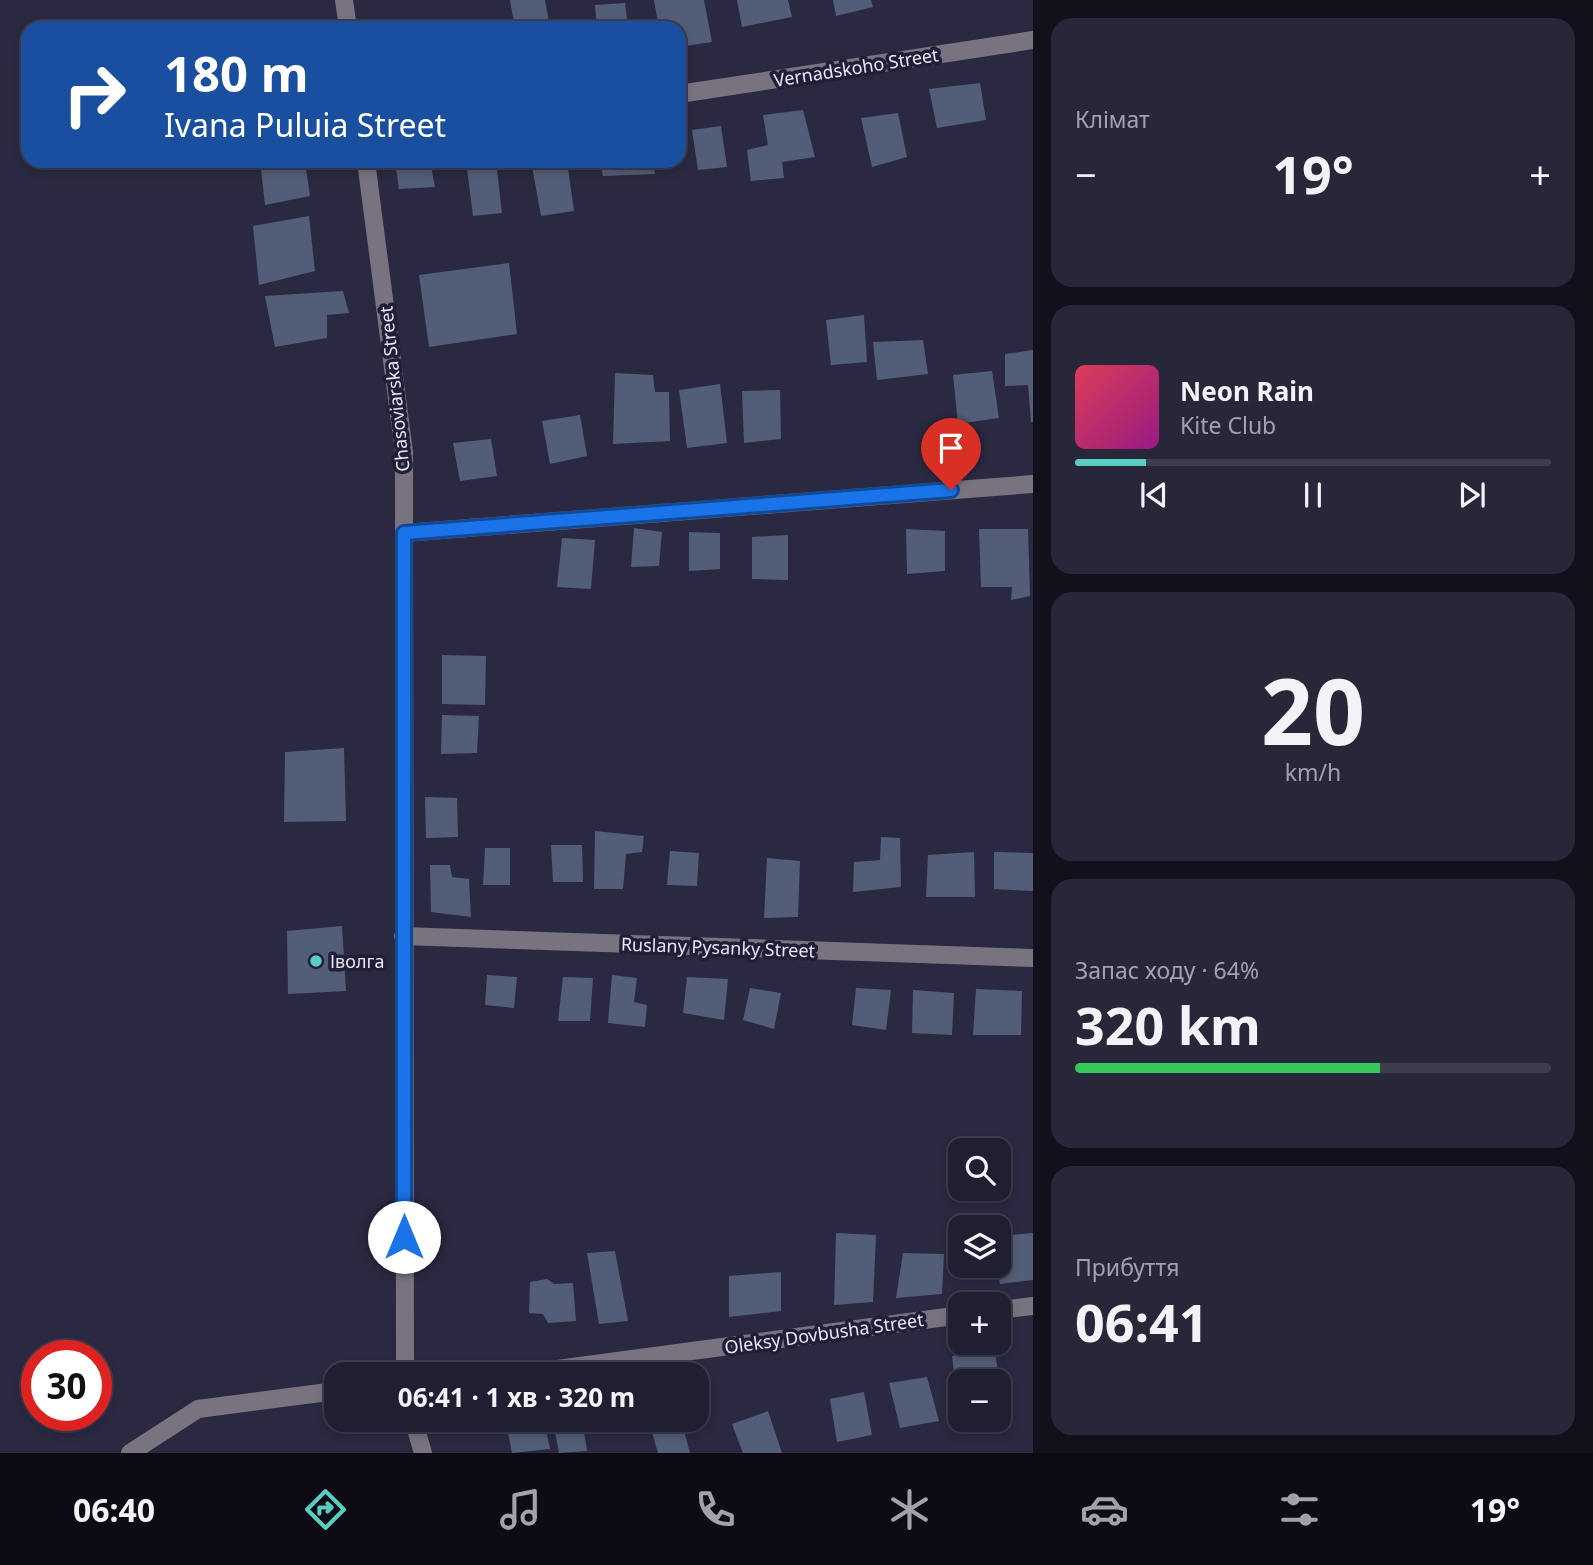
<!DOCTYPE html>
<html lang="uk">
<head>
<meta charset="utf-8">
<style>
	:root { --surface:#201f31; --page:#282739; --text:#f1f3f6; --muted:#a2a2ab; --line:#3d3d4d; --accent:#57cec1 }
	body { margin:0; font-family:"Noto Sans",sans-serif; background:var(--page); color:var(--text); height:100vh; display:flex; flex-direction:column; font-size:26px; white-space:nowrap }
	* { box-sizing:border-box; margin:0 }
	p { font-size:23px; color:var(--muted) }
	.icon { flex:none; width:38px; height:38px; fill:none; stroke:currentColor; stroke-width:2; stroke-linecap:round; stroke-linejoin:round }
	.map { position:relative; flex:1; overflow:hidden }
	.details { display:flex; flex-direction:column; gap:18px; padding:18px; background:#12111b; width:560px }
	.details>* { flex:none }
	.guide { position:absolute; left:21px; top:21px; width:665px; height:147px; border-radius:21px; box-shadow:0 4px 10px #0003,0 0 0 2px var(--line); background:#1a4fa0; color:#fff; overflow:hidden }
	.buttons { position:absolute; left:948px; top:1138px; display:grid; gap:14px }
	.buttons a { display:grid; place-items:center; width:63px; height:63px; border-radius:14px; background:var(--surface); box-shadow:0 4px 10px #0003,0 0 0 2px var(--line); font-size:35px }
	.speed { position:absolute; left:21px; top:1340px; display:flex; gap:14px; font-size:35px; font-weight:700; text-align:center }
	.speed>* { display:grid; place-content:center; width:91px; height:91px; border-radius:50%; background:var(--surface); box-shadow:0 4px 10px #0003,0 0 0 2px var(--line); line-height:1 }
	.speed .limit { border:10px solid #d22; background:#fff; color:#111 }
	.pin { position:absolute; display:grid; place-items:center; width:60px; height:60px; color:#fff; margin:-72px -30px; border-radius:50% 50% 50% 0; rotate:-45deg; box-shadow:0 0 7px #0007 }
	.pin .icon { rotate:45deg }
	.me { position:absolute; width:77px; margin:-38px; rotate:0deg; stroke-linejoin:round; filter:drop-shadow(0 0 5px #0008) }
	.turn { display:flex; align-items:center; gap:24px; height:147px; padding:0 28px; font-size:32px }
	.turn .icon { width:91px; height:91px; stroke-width:2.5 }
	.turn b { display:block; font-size:49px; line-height:60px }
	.big { font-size:52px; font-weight:700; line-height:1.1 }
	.details .tile { flex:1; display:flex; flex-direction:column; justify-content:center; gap:10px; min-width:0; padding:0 24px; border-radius:21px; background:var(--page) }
	.details .dial { align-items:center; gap:0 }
	.dial b { font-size:91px; line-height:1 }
	.song { display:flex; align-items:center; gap:21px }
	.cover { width:84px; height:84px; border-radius:10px; background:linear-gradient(135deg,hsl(350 70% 55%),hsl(310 70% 35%)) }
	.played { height:7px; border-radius:4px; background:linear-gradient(90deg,var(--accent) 15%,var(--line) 15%) }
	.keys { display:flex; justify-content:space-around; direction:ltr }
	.heat { display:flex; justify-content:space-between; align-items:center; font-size:38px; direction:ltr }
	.charge { height:10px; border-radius:5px; background:linear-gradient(90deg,#34c759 64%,var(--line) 0) }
	.trip { position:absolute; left:324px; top:1362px; width:385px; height:70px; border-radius:21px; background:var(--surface); box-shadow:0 4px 10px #0003,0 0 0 2px var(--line); font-weight:700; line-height:70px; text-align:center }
	.dock { display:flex; height:112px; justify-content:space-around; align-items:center; background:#0d0c14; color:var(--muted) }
	.dock .icon { width:49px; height:49px }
	.dock .active { color:var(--accent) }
	.dock b { font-size:32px; color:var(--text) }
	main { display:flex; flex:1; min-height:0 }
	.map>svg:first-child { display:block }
</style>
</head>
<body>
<main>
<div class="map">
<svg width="1033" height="1453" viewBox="0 0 1033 1453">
	<rect width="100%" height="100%" fill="#2a2941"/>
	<g fill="#525d77">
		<polygon points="510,0 545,0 550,28 515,28"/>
		<polygon points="654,0 704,0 712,42 679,47 679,28 659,28"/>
		<polygon points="737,0 788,0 792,17 742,27"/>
		<polygon points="833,0 871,0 873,7 836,16"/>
		<polygon points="625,3 628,28 597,28 595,5"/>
		<polygon points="257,19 257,28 205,28 205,23"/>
		<polygon points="980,83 986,120 937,128 929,89"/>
		<polygon points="803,110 815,157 782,162 784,178 751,181 747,150 768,145 763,115"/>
		<polygon points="898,113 907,157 872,167 861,118"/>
		<polygon points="721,126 727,167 698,170 692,130"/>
		<polygon points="260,161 305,161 310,196 265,205"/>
		<polygon points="395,161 430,161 435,187 399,189"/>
		<polygon points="466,161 496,161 502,213 473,216"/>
		<polygon points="531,161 567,161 574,211 541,216"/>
		<polygon points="599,161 653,161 655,174 603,176"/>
		<polygon points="309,216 315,271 259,285 253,226"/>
		<polygon points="509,263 517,334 429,347 419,275"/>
		<polygon points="343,291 349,313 327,315 327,338 275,347 265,296"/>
		<polygon points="864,315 867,362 831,365 826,320"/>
		<polygon points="923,340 928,374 877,380 873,342"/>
		<polygon points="1033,350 1033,422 1031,422 1028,385 1005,386 1005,354"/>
		<polygon points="992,371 999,418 958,424 953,375"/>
		<polygon points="615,373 653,375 655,392 669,392 670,441 613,444"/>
		<polygon points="720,384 727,443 687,448 679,390"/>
		<polygon points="780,390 781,439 744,443 742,391"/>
		<polygon points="580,415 587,456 550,464 542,421"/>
		<polygon points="491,439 497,476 460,481 453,443"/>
		<polygon points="634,528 662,532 659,566 631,567"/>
		<polygon points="906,529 945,531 945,571 907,574"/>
		<polygon points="979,529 1028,529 1030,596 1011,600 1012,587 981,587"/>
		<polygon points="689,532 720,533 720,569 689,571"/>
		<polygon points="788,535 788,580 752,579 752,537"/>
		<polygon points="562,538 595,540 591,589 557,587"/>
		<polygon points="442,655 486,656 485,705 442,704"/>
		<polygon points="442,715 479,716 477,753 441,754"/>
		<polygon points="344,748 346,821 284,822 285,752"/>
		<polygon points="425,797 457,798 458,837 426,838"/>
		<polygon points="595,831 644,836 642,852 626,854 623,889 594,889"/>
		<polygon points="881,837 900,838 901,887 853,892 854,862 880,860"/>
		<polygon points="551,845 582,845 583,882 553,882"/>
		<polygon points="485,848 510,848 510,885 483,885"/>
		<polygon points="670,851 699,853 697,886 667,885"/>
		<polygon points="974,852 975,897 926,897 928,855"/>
		<polygon points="994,852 1033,853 1033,891 994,889"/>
		<polygon points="767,858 800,861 798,917 764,918"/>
		<polygon points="430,865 450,865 452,877 469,879 471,917 431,912"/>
		<polygon points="342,926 346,991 288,994 287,931"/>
		<polygon points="487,975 517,977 514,1008 485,1005"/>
		<polygon points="612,975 637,978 634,1002 647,1005 645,1027 608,1023"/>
		<polygon points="563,977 593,978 590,1021 558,1021"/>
		<polygon points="687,977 728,979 724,1020 683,1013"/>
		<polygon points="750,988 781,993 774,1029 743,1020"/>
		<polygon points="856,988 891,990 886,1030 852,1025"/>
		<polygon points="976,989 1022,991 1021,1035 973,1035"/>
		<polygon points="913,990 954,993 952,1035 912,1033"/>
		<polygon points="836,1233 876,1235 873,1302 834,1305"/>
		<polygon points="1033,1233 1033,1280 1000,1284 997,1265 999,1236"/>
		<polygon points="615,1251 628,1321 599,1324 587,1253"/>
		<polygon points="903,1253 944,1254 942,1294 896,1298"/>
		<polygon points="781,1272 781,1311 729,1317 729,1276"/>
		<polygon points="547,1279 554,1284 573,1283 576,1321 548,1323 543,1314 529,1313 530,1282"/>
		<polygon points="995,1350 999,1381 961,1381 961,1404 958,1404 952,1356"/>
		<polygon points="927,1377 939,1421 900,1428 889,1383"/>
		<polygon points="864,1392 872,1435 837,1442 830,1399"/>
		<polygon points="768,1411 782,1453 743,1453 732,1424"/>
		<polygon points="525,1419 544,1419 550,1449 512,1453 506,1423"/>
		<polygon points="564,1419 582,1419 587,1451 559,1453 553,1422"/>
		<polygon points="648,1419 681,1419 690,1453 658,1453"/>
	</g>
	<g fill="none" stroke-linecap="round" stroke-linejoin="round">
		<g stroke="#79737f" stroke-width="18">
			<polyline points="344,0 348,28"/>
			<polyline points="679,94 1033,40"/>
			<polyline points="366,161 404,452 405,1374"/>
			<polyline points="404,533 1033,484"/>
			<polyline points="403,936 1033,958"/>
			<polyline points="999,1310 1033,1306"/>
			<polyline points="520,1374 961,1315"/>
			<polyline points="413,1419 423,1453"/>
			<polyline points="130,1453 198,1409 336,1391"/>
		</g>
	</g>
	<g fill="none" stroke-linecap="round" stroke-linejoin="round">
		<defs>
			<polyline id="route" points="404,1237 404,533 951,490"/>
		</defs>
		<use href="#route" stroke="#114b97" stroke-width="18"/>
		<use href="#route" stroke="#1a73e8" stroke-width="12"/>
	</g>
	<circle fill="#57cec1" stroke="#211f37" stroke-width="2.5" cx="316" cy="961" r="7"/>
	<g text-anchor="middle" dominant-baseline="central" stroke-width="7" stroke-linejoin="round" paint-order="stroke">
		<g font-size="18" fill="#e6e6f6" stroke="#211f37">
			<text transform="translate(856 67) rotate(-9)">Vernadskoho Street</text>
			<text transform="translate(394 389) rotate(-96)">Chasoviarska Street</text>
			<text transform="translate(718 947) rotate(2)">Ruslany Pysanky Street</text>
			<text transform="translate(824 1333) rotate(-8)">Oleksy Dovbusha Street</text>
		</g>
		<g font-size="18" fill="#e6e6f6" stroke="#211f37" text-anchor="start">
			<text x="330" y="961">Іволга</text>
		</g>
	</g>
</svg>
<div class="buttons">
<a><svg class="icon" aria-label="search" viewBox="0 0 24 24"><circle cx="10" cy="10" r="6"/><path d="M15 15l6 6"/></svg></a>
<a><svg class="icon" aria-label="layers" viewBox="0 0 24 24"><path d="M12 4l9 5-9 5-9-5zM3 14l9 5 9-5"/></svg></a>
<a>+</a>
<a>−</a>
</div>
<div class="speed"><div class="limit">30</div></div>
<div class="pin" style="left:951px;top:490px;background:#d93025"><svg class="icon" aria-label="arrive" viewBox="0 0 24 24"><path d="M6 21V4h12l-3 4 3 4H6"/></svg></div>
<svg class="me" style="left:404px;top:1237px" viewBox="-20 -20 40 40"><circle r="19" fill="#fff"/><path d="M0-13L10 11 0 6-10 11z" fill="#1a73e8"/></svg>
<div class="trip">06:41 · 1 хв · 320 m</div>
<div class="guide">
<div class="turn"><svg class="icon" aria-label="right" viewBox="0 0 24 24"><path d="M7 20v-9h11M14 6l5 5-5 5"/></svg><div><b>180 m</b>Ivana Puluia Street</div></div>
</div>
</div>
<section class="details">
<div class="tile"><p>Клімат</p>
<div class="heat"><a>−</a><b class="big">19°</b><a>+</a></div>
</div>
<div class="tile">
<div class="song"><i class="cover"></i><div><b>Neon Rain</b><p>Kite Club</p></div></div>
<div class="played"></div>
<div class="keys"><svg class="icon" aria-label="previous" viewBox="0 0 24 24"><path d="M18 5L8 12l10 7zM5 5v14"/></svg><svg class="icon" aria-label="pause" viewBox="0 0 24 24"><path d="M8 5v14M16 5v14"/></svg><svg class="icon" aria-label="next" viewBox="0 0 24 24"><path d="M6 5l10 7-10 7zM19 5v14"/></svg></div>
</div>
<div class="tile dial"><b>20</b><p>km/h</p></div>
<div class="tile"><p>Запас ходу · 64%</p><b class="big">320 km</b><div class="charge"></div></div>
<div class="tile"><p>Прибуття</p><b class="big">06:41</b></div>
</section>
</main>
<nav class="dock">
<b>06:40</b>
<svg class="icon active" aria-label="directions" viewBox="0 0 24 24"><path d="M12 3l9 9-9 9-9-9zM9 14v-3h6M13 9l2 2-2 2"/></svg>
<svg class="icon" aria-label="music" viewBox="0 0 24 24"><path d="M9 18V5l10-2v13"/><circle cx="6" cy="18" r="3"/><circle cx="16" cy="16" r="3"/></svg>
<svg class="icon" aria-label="phone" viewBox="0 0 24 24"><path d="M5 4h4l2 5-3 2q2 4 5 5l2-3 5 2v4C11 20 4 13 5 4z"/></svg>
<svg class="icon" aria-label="climate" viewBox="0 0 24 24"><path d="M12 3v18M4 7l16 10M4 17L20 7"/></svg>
<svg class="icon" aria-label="car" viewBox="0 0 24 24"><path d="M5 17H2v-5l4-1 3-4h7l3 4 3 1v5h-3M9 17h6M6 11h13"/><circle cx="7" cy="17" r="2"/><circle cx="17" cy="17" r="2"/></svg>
<svg class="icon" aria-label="filters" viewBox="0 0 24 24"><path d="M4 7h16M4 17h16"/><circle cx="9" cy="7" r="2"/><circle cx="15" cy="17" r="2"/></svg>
<b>19°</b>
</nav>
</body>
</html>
